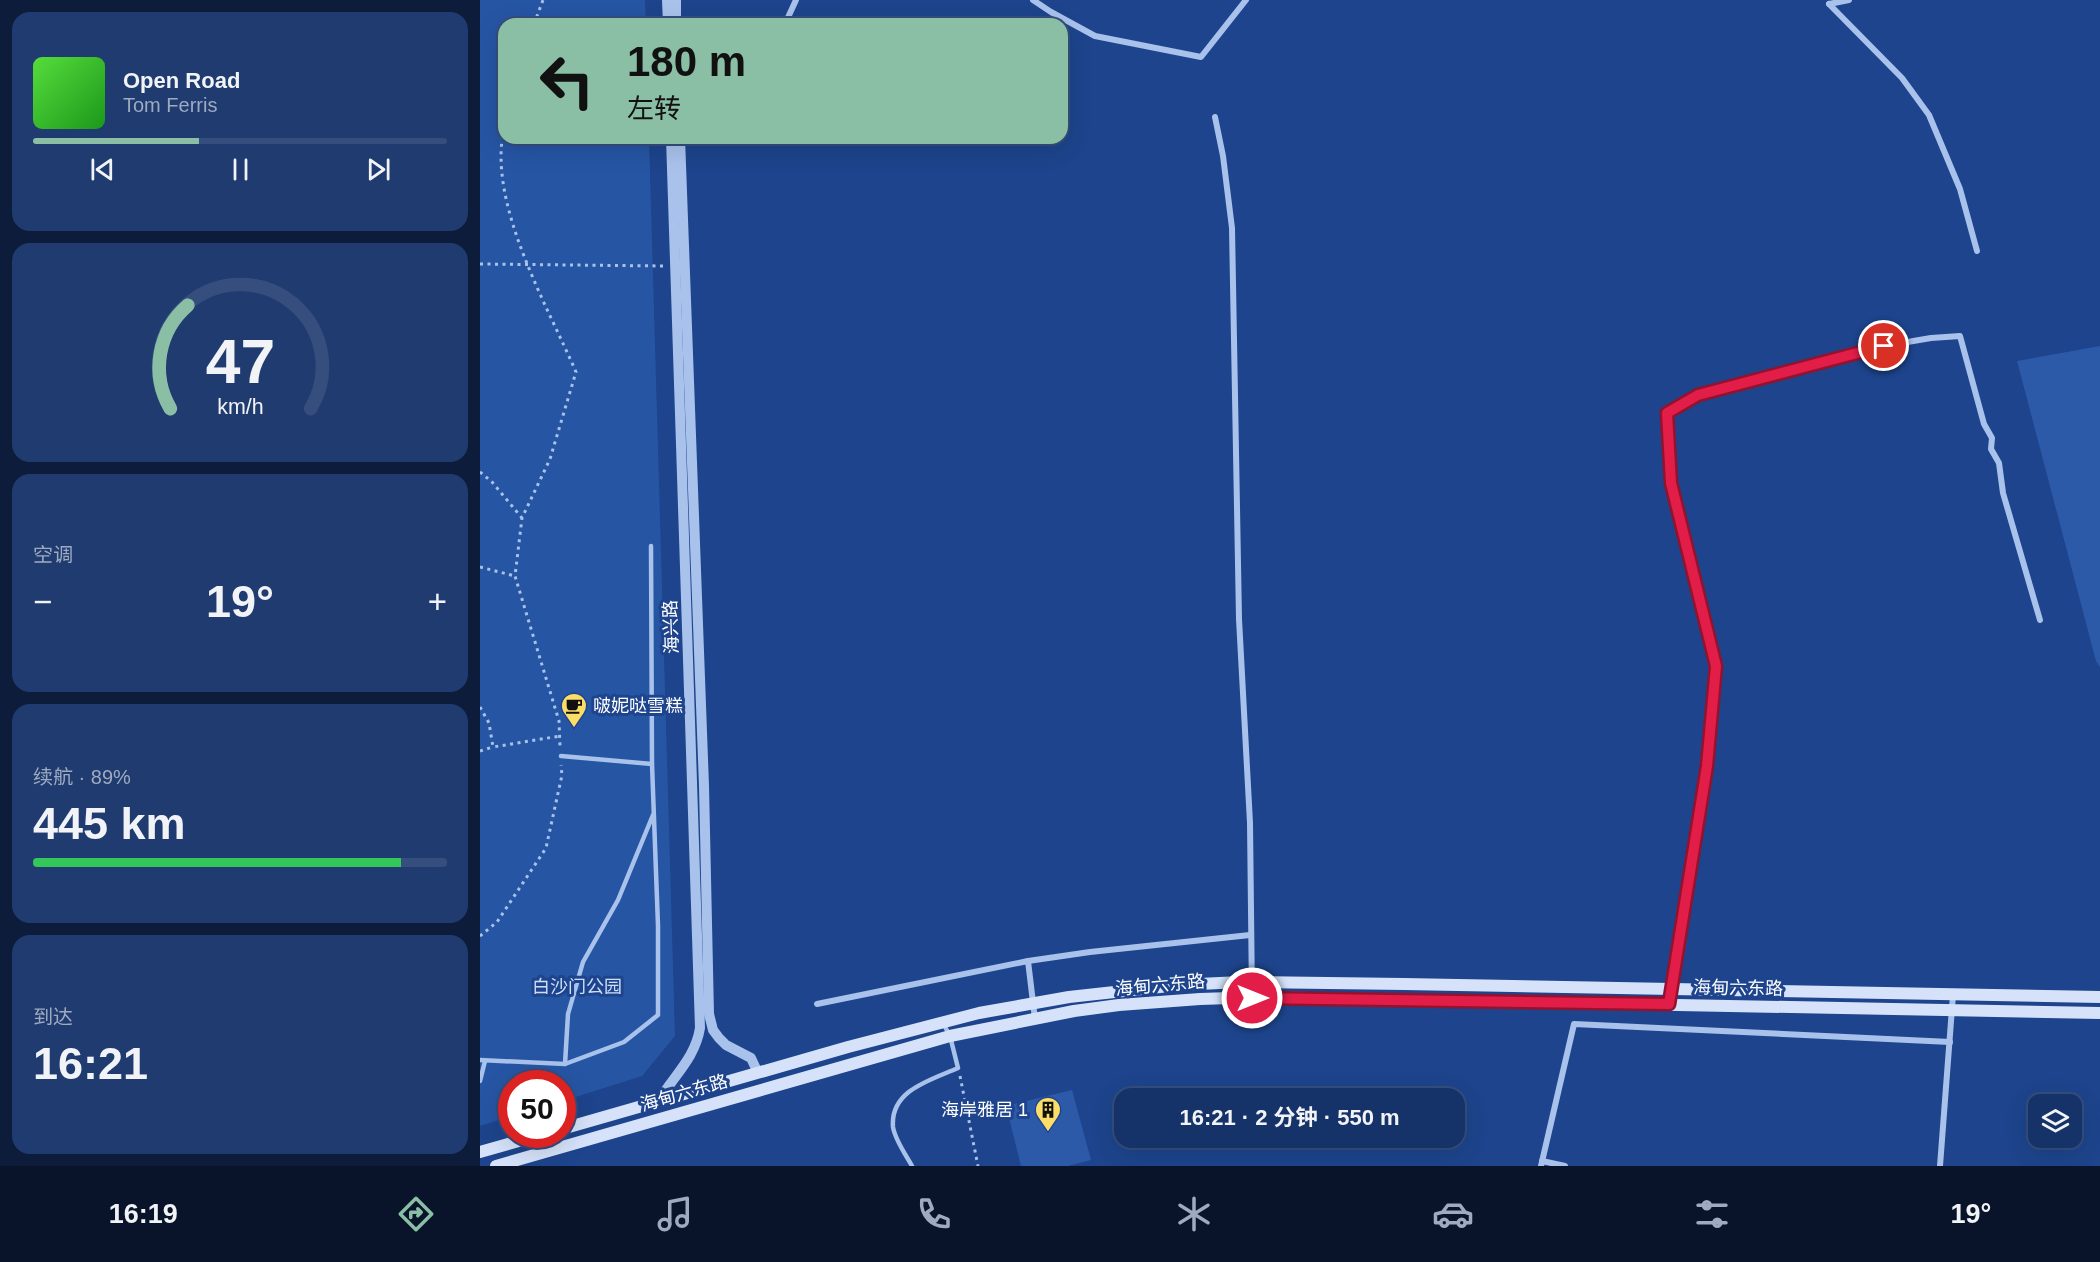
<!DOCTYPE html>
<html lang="zh">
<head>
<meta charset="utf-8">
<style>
	:root { --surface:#163369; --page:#1f3b6f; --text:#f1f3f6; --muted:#9eaac0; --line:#354e7d; --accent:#8abfa5 }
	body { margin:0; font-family:Arial,"Noto Sans SC",sans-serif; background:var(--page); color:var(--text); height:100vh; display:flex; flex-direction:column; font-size:22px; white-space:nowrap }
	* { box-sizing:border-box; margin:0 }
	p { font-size:20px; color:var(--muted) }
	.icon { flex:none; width:33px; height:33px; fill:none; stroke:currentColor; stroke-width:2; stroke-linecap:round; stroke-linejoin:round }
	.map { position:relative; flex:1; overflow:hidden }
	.panel { display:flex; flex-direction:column; gap:12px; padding:12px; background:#0c1c3a; width:480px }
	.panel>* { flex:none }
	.guide { position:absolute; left:18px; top:18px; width:570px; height:126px; border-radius:18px; box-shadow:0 6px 24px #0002,0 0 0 2px var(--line); background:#8abfa5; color:#111; overflow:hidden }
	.fabs { position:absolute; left:1548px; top:1094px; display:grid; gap:12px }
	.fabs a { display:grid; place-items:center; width:54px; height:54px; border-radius:12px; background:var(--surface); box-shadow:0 6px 24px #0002,0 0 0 2px var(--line); font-size:30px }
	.speed { position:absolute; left:18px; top:1070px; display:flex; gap:12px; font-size:30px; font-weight:700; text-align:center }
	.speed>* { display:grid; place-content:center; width:78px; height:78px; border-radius:50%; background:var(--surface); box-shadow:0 6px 24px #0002,0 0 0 2px var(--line); line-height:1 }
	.speed .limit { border:9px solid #d22; background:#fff; color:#111 }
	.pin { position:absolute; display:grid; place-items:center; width:51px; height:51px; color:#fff; margin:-26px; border:3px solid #fff; border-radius:50%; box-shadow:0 2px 6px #0007 }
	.me { position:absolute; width:66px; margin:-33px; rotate:90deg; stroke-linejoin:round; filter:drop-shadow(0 0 4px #0008) }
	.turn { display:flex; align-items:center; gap:21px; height:126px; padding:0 30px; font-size:27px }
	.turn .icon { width:78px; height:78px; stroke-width:2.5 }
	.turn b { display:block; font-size:42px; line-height:51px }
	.big { font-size:45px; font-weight:700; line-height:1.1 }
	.panel .tile { flex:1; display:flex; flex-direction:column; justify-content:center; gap:9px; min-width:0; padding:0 21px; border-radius:18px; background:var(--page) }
	.panel .dial { align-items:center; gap:0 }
	.dial svg { height:156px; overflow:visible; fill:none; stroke:var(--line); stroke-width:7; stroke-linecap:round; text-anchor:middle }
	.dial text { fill:var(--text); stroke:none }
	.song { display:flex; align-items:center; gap:18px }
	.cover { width:72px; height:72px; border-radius:9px; background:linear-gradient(135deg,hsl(110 70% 55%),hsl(120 70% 35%)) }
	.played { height:6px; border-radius:3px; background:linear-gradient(90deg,var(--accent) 40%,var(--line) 40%) }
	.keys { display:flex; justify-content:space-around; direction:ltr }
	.heat { display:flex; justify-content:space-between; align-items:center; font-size:33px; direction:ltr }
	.charge { height:9px; border-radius:4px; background:linear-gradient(90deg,#34c759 89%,var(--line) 0) }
	.trip { position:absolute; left:634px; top:1088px; width:351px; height:60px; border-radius:18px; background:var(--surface); box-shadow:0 6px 24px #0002,0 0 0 2px var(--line); font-weight:700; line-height:60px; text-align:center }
	.dock { display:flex; height:96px; justify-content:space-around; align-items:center; background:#09142a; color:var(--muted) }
	.dock .icon { width:42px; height:42px }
	.dock .on { color:var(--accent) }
	.dock b { font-size:27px; color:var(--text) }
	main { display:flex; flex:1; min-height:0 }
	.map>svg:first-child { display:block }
</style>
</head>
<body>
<main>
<section class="panel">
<div class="tile">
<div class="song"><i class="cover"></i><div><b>Open Road</b><p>Tom Ferris</p></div></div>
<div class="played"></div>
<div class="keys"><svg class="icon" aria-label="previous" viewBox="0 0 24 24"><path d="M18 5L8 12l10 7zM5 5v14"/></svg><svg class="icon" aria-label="pause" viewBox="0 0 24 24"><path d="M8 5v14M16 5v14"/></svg><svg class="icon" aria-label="next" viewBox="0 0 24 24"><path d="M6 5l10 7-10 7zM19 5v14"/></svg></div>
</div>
<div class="tile dial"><svg viewBox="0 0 100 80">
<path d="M14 69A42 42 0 1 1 86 69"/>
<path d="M14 69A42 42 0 0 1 23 16" stroke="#8abfa5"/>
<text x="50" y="56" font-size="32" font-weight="700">47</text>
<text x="50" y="72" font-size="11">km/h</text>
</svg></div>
<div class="tile"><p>空调</p>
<div class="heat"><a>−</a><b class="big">19°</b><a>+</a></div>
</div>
<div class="tile"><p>续航 · 89%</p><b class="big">445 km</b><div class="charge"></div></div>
<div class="tile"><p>到达</p><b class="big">16:21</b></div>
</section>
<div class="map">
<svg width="1620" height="1166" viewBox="0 0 1620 1166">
	<rect width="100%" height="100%" fill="#1d448c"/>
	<polygon fill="#2655a4" points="0,0 165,0 166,24 24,24 24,138 169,138 195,1036 162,1076 83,1101 82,1083 32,1083 31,1116 0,1126"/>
	<g fill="#2c5aa9">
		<polygon points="1620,346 1620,667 1616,661 1537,361"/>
		<polygon points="592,1090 611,1160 588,1166 541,1166 526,1106"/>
	</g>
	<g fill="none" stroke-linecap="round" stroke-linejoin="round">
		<g stroke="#a9c2ec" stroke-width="3" stroke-dasharray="3 4.5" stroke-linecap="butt">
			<polyline points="54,24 63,0"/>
			<path d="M24,129C7,202 67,305 96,372L70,459L42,518L35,576L79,721L80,746"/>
			<polyline points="0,264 184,266"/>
			<polyline points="0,472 12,482 42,518"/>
			<polyline points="0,567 35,576"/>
			<polyline points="0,707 9,723 13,747 80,736"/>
			<polyline points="0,751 13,747"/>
			<polyline points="0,936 17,922 66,848 82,775 81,765"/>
			<polyline points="480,1076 498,1166"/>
		</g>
		<g stroke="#a9c2ec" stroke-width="4.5">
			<polyline points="81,756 172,764"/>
			<polyline points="0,1060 85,1064 144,1042 178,1015 178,926 172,764 171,546"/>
			<polyline points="85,1064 88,1014 103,962 138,900 173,815"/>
			<polyline points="0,1081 5,1061"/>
			<path d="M432,1166C426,1155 415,1140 413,1127C410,1090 451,1080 478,1068L470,1036L464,1025"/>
		</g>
		<g stroke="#a9c2ec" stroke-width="6">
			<polyline points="553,0 571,12 615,36 721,57 766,0"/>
			<polyline points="1349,4 1422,78 1449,115 1480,189 1497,251"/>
			<polyline points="1349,4 1369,0"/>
			<polyline points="305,24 316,0"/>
			<polyline points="735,117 743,156 752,228 759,619 770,823 772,997"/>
			<polyline points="548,961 555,1019"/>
			<polyline points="337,1004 548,961 610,952 770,935"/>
			<polyline points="1189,1004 1227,766 1236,666 1191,483 1187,413 1218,395 1404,346 1451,338 1480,336 1504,424 1512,438 1511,449 1519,463 1523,493 1560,620"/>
			<polyline points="1062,1161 1085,1166"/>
			<polyline points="1061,1166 1094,1024 1470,1042"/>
			<polyline points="1460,1166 1473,995"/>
		</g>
		<g stroke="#a9c2ec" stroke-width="10">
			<polyline points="187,0 188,24"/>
			<polyline points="196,0 196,24"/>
			<polyline points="200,138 224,786 229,1014 233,1030 239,1038 246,1045 271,1058 278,1073"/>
			<path d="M178,1102C193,1076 215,1059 220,1028L191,138"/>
		</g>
		<g stroke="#d5e2f9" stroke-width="12">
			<polyline points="82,1129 368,1047 499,1013 589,997 698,985 761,982 924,984 1620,997"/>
			<polyline points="0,1152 63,1134"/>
			<polyline points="16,1166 470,1036 594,1011 639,1005 720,999 781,997 1620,1013"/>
		</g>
	</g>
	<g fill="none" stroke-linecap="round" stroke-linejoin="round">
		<defs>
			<polyline id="route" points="772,998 1189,1004 1227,766 1236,666 1191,483 1187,413 1218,395 1404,346"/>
		</defs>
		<use href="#route" stroke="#92132f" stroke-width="15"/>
		<use href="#route" stroke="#e11d48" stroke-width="10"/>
	</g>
	<defs>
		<symbol id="cafe-pin" viewBox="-11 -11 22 30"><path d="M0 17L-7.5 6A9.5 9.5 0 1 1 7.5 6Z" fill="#fcdd67" stroke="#1d448c"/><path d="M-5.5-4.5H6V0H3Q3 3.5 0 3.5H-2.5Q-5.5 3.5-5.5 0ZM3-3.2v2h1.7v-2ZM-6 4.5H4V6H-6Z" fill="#111"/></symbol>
		<symbol id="building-pin" viewBox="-11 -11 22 30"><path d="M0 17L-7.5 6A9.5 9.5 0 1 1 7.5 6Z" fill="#fcdd67" stroke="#1d448c"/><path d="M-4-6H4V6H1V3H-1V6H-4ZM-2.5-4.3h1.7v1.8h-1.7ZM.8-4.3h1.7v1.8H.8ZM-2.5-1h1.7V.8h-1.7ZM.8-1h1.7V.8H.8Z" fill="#111"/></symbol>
	</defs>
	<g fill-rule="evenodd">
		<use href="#cafe-pin" x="79" y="691" width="30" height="40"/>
		<use href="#building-pin" x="553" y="1095" width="30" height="40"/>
	</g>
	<g text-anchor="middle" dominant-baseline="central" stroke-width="6" stroke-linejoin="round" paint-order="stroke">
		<g font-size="18" fill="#fff" stroke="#1d448c">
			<text transform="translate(191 627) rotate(-92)">海兴路</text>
			<text transform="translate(680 985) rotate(-5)">海甸六东路</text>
			<text transform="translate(1258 988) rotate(1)">海甸六东路</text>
			<text transform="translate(204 1093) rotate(-16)">海甸六东路</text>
		</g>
		<g font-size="18" fill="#fff" stroke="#1d448c" text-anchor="start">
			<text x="113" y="706">啵妮哒雪糕</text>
			<text x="548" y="1110" text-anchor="end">海岸雅居 1</text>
		</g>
		<g font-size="18" fill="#cedef9" stroke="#1d448c">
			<text x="97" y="987">白沙门公园</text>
		</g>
	</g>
</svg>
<div class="fabs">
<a><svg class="icon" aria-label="layers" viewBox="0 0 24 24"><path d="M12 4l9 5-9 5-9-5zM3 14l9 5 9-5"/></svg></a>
</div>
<div class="speed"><div class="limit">50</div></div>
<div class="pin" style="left:1404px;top:346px;background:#d93025"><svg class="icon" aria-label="arrive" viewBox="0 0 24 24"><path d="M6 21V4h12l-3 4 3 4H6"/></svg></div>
<svg class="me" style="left:772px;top:998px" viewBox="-20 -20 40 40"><circle r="17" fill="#e11d48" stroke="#fff" stroke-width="3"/><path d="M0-11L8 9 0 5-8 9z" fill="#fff"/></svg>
<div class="trip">16:21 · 2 分钟 · 550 m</div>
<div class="guide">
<div class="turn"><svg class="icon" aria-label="left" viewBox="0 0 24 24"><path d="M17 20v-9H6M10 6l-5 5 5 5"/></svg><div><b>180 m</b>左转</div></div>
</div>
</div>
</main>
<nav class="dock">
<b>16:19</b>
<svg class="icon on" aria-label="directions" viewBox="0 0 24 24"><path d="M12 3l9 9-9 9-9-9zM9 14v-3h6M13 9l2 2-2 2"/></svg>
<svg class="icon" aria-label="music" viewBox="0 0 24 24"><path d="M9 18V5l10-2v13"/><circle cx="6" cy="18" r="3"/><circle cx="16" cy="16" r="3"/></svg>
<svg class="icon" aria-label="phone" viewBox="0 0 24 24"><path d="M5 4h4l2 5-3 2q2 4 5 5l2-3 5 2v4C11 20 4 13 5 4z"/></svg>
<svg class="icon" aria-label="climate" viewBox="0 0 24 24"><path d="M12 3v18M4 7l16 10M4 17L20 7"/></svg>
<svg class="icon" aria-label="car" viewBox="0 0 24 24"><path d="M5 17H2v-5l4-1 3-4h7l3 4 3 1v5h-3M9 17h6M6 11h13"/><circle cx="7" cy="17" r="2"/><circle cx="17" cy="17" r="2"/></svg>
<svg class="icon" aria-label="filters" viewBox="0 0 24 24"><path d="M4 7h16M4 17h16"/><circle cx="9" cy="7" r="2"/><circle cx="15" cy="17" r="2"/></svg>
<b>19°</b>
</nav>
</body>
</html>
